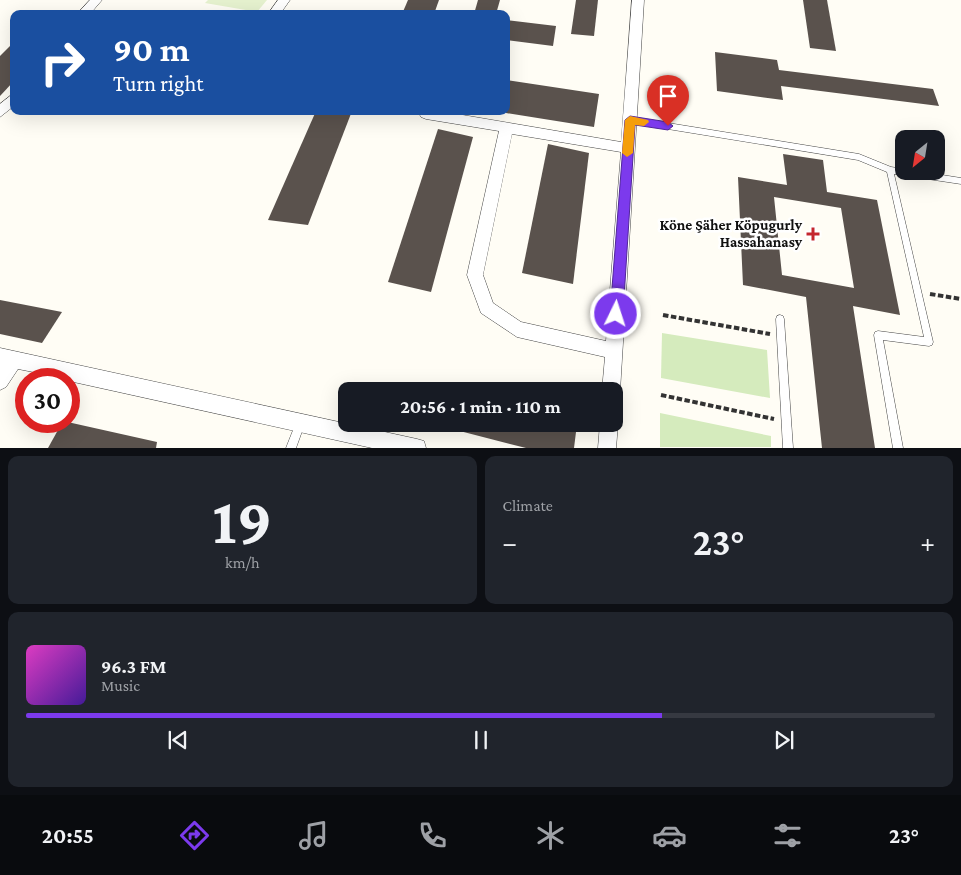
<!DOCTYPE html>
<html lang="en">
<head>
<meta charset="utf-8">
<style>
	:root { --surface:#171b24; --page:#20242c; --text:#f1f3f6; --muted:#9ea1a6; --line:#363941; --accent:#7c3aed }
	body { margin:0; font-family:"Crimson Pro",serif; background:var(--page); color:var(--text); height:100vh; display:flex; flex-direction:column; font-size:19px; white-space:nowrap }
	* { box-sizing:border-box; margin:0 }
	p { font-size:16px; color:var(--muted) }
	.icon { flex:none; width:28px; height:28px; fill:none; stroke:currentColor; stroke-width:2; stroke-linecap:round; stroke-linejoin:round }
	.map { position:relative; height:448px; overflow:hidden }
	.side { display:flex; flex-direction:column; gap:8px; padding:8px; background:#0d0f14; flex:1 }
	.side>* { flex:none }
	.banner { position:absolute; left:10px; top:10px; width:500px; height:105px; border-radius:10px; box-shadow:0 5px 20px #0002; background:#1a4fa0; color:#fff; overflow:hidden }
	.needle { width:32px; rotate:210deg }
	.fabs { position:absolute; left:895px; top:130px; display:grid; gap:10px }
	.fabs a { display:grid; place-items:center; width:50px; height:50px; border-radius:10px; background:var(--surface); box-shadow:0 5px 20px #0002; font-size:25px }
	.speed { position:absolute; left:15px; top:368px; display:flex; gap:10px; font-size:25px; font-weight:700; text-align:center }
	.speed>* { display:grid; place-content:center; width:65px; height:65px; border-radius:50%; background:var(--surface); box-shadow:0 5px 20px #0002; line-height:1 }
	.speed .limit { border:8px solid #d22; background:#fff; color:#111 }
	.pin { position:absolute; display:grid; place-items:center; width:42px; height:42px; color:#fff; margin:-51px -21px; border-radius:50% 50% 50% 0; rotate:-45deg; box-shadow:0 0 5px #0007 }
	.pin .icon { rotate:45deg }
	.me { position:absolute; width:55px; margin:-28px; rotate:4deg; stroke-linejoin:round; filter:drop-shadow(0 0 4px #0008) }
	.turn { display:flex; align-items:center; gap:18px; height:105px; padding:0 20px; font-size:22px }
	.turn .icon { width:65px; height:65px; stroke-width:2.5 }
	.turn b { display:block; font-size:35px; line-height:42px }
	.big { font-size:38px; font-weight:700; line-height:1.1 }
	.side .tile { flex:1; display:flex; flex-direction:column; justify-content:center; gap:8px; min-width:0; padding:0 18px; border-radius:10px; background:var(--page) }
	.side .dial { align-items:center; gap:0 }
	.dial b { font-size:65px; line-height:1 }
	.song { display:flex; align-items:center; gap:15px }
	.cover { width:60px; height:60px; border-radius:8px; background:linear-gradient(135deg,hsl(310 70% 55%),hsl(260 70% 35%)) }
	.played { height:5px; border-radius:2px; background:linear-gradient(90deg,var(--accent) 70%,var(--line) 70%) }
	.keys { display:flex; justify-content:space-around; direction:ltr }
	.heat { display:flex; justify-content:space-between; align-items:center; font-size:28px; direction:ltr }
	.side .tiles { flex:1; display:grid; gap:8px; grid-template-columns:1fr 1fr }
	.tile:last-child { grid-column:span 2 }
	.trip { position:absolute; left:338px; top:382px; width:285px; height:50px; border-radius:10px; background:var(--surface); box-shadow:0 5px 20px #0002; font-weight:700; line-height:50px; text-align:center }
	.dock { display:flex; height:80px; justify-content:space-around; align-items:center; background:#090b0e; color:var(--muted) }
	.dock .icon { width:35px; height:35px }
	.dock .active { color:var(--accent) }
	.dock b { font-size:22px; color:var(--text) }
	.map>svg:first-child { display:block }
</style>
</head>
<body>
<div class="map">
<svg width="961" height="448" viewBox="0 0 961 448">
	<rect width="100%" height="100%" fill="#fffdf5"/>
	<g fill="#d5ebbd">
		<polygon points="662,333 767,350 770,398 661,378"/>
		<polygon points="660,413 771,436 771,447 660,447"/>
	</g>
	<polygon fill="#e6f2cf" points="208,0 267,0 257,12 205,3"/>
	<g fill="#5a524d" fill-rule="evenodd">
		<polygon points="408,0 439,0 434,14 402,14"/>
		<polygon points="478,0 500,0 496,14 474,14"/>
		<polygon points="576,0 598,0 594,36 571,34"/>
		<polygon points="803,0 827,0 836,51 810,48"/>
		<polygon points="506,20 556,26 553,46 506,40"/>
		<polygon points="14,42 14,81 0,96 0,56"/>
		<polygon points="715,52 777,60 779,70 933,89 939,106 781,86 783,100 717,91"/>
		<polygon points="506,80 599,94 594,127 506,113"/>
		<polygon points="316,111 352,111 308,225 268,220"/>
		<polygon points="438,129 473,137 431,292 388,282"/>
		<polygon points="548,144 589,153 573,284 522,273"/>
		<path d="M783,154L823,160L827,192L877,200L900,315L853,306L875,448H822L806,297L743,285L738,177L787,185ZM774,197L841,208L854,288L782,275Z"/>
		<polygon points="0,300 62,312 42,343 0,334"/>
		<polygon points="63,421 157,442 156,448 48,448"/>
		<polygon points="453,424 577,424 574,448 526,448 452,429"/>
	</g>
	<g fill="none" stroke-linecap="round" stroke-linejoin="round">
		<defs>
			<g id="lane">
				<polygon points="631,117 859,154 891,167 904,169 904,171 917,171 961,178 961,184 894,174 933,342 932,345 929,346 883,340 903,448 893,448 874,335 875,332 878,331 924,337 887,172 858,160 631,123 628,120"/>
				<polygon points="780,315 783,316 784,319 793,448 783,448 776,319 777,316"/>
				<polygon points="300,418 303,420 305,423 296,448 286,448 297,420"/>
			</g>
			<g id="street">
				<polygon points="90,0 102,0 90,14 77,14"/>
				<polygon points="278,0 290,0 280,14 268,14"/>
				<path d="M632,0H644L620,391L617,397L614,399V391H602L605,357L517,337L481,313L467,275L499,131L426,119L421,117L418,111H439L621,142ZM512,134L621,152L606,341L521,322L493,303L483,275Z"/>
				<polygon points="14,93 14,106 0,117 0,104"/>
				<polygon points="0,348 417,439 424,441 426,448 372,448 69,381 69,379 18,369 6,387 0,390"/>
				<polygon points="614,417 618,424 616,448 598,448 600,424 614,424"/>
			</g>
		</defs>
		<use href="#lane" stroke="#444" stroke-width="1"/>
		<use href="#street" stroke="#444" stroke-width="1"/>
		<g stroke="#333" stroke-width="4" stroke-dasharray="5.5 2.5" stroke-linecap="butt">
			<polyline points="930,294 961,299"/>
			<polyline points="663,315 770,334"/>
			<polyline points="661,395 774,419"/>
		</g>
		<use href="#lane" fill="#fff" fill-rule="evenodd"/>
		<use href="#street" fill="#fff" fill-rule="evenodd"/>
	</g>
	<polygon fill="#7c3aed" stroke="#51269a" points="630,116 668,122 673,126 668,130 635,125 623,314 621,319 616,320 612,319 610,314 625,120"/>
	<polygon fill="#f59e0b" points="630,116 648,120 649,122 644,126 635,125 633,153 627,157 622,153 625,120"/>
	<path fill="#c4262e" stroke="#fff" stroke-width="2" d="M810.5 226.5h5v5h5v5h-5v5h-5v-5h-5v-5h5z"/>
	<g text-anchor="middle" dominant-baseline="central" stroke-width="5" stroke-linejoin="round" paint-order="stroke">
		<g font-size="15" font-weight="bold" fill="#111" stroke="#fff" text-anchor="end">
			<text x="802" y="225">Köne Şäher Köpugurly<tspan x="802" dy="17">Hassahanasy</tspan></text>
		</g>
	</g>
</svg>
<div class="fabs">
<a><svg class="needle" viewBox="-14 -14 28 28"><path d="M0-13l5 13h-10z" fill="#e53935"/><path d="M0 13l5-13h-10z" fill="#9ea1a6"/></svg></a>
</div>
<div class="speed"><div class="limit">30</div></div>
<div class="pin" style="left:668px;top:126px;background:#d93025"><svg class="icon" aria-label="arrive" viewBox="0 0 24 24"><path d="M6 21V4h12l-3 4 3 4H6"/></svg></div>
<svg class="me" style="left:616px;top:314px" viewBox="-20 -20 40 40"><circle r="17" fill="#7c3aed" stroke="#fff" stroke-width="3"/><path d="M0-11L8 9 0 5-8 9z" fill="#fff"/></svg>
<div class="trip">20:56 · 1 min · 110 m</div>
<div class="banner">
<div class="turn"><svg class="icon" aria-label="right" viewBox="0 0 24 24"><path d="M7 20v-9h11M14 6l5 5-5 5"/></svg><div><b>90 m</b>Turn right</div></div>
</div>
</div>
<section class="side">
<div class="tiles">
<div class="tile dial"><b>19</b><p>km/h</p></div>
<div class="tile"><p>Climate</p>
<div class="heat"><a>−</a><b class="big">23°</b><a>+</a></div>
</div>
<div class="tile">
<div class="song"><i class="cover"></i><div><b>96.3 FM</b><p>Music</p></div></div>
<div class="played"></div>
<div class="keys"><svg class="icon" aria-label="previous" viewBox="0 0 24 24"><path d="M18 5L8 12l10 7zM5 5v14"/></svg><svg class="icon" aria-label="pause" viewBox="0 0 24 24"><path d="M8 5v14M16 5v14"/></svg><svg class="icon" aria-label="next" viewBox="0 0 24 24"><path d="M6 5l10 7-10 7zM19 5v14"/></svg></div>
</div>
</div>
</section>
<nav class="dock">
<b>20:55</b>
<svg class="icon active" aria-label="directions" viewBox="0 0 24 24"><path d="M12 3l9 9-9 9-9-9zM9 14v-3h6M13 9l2 2-2 2"/></svg>
<svg class="icon" aria-label="music" viewBox="0 0 24 24"><path d="M9 18V5l10-2v13"/><circle cx="6" cy="18" r="3"/><circle cx="16" cy="16" r="3"/></svg>
<svg class="icon" aria-label="phone" viewBox="0 0 24 24"><path d="M5 4h4l2 5-3 2q2 4 5 5l2-3 5 2v4C11 20 4 13 5 4z"/></svg>
<svg class="icon" aria-label="climate" viewBox="0 0 24 24"><path d="M12 3v18M4 7l16 10M4 17L20 7"/></svg>
<svg class="icon" aria-label="car" viewBox="0 0 24 24"><path d="M5 17H2v-5l4-1 3-4h7l3 4 3 1v5h-3M9 17h6M6 11h13"/><circle cx="7" cy="17" r="2"/><circle cx="17" cy="17" r="2"/></svg>
<svg class="icon" aria-label="filters" viewBox="0 0 24 24"><path d="M4 7h16M4 17h16"/><circle cx="9" cy="7" r="2"/><circle cx="15" cy="17" r="2"/></svg>
<b>23°</b>
</nav>
</body>
</html>
